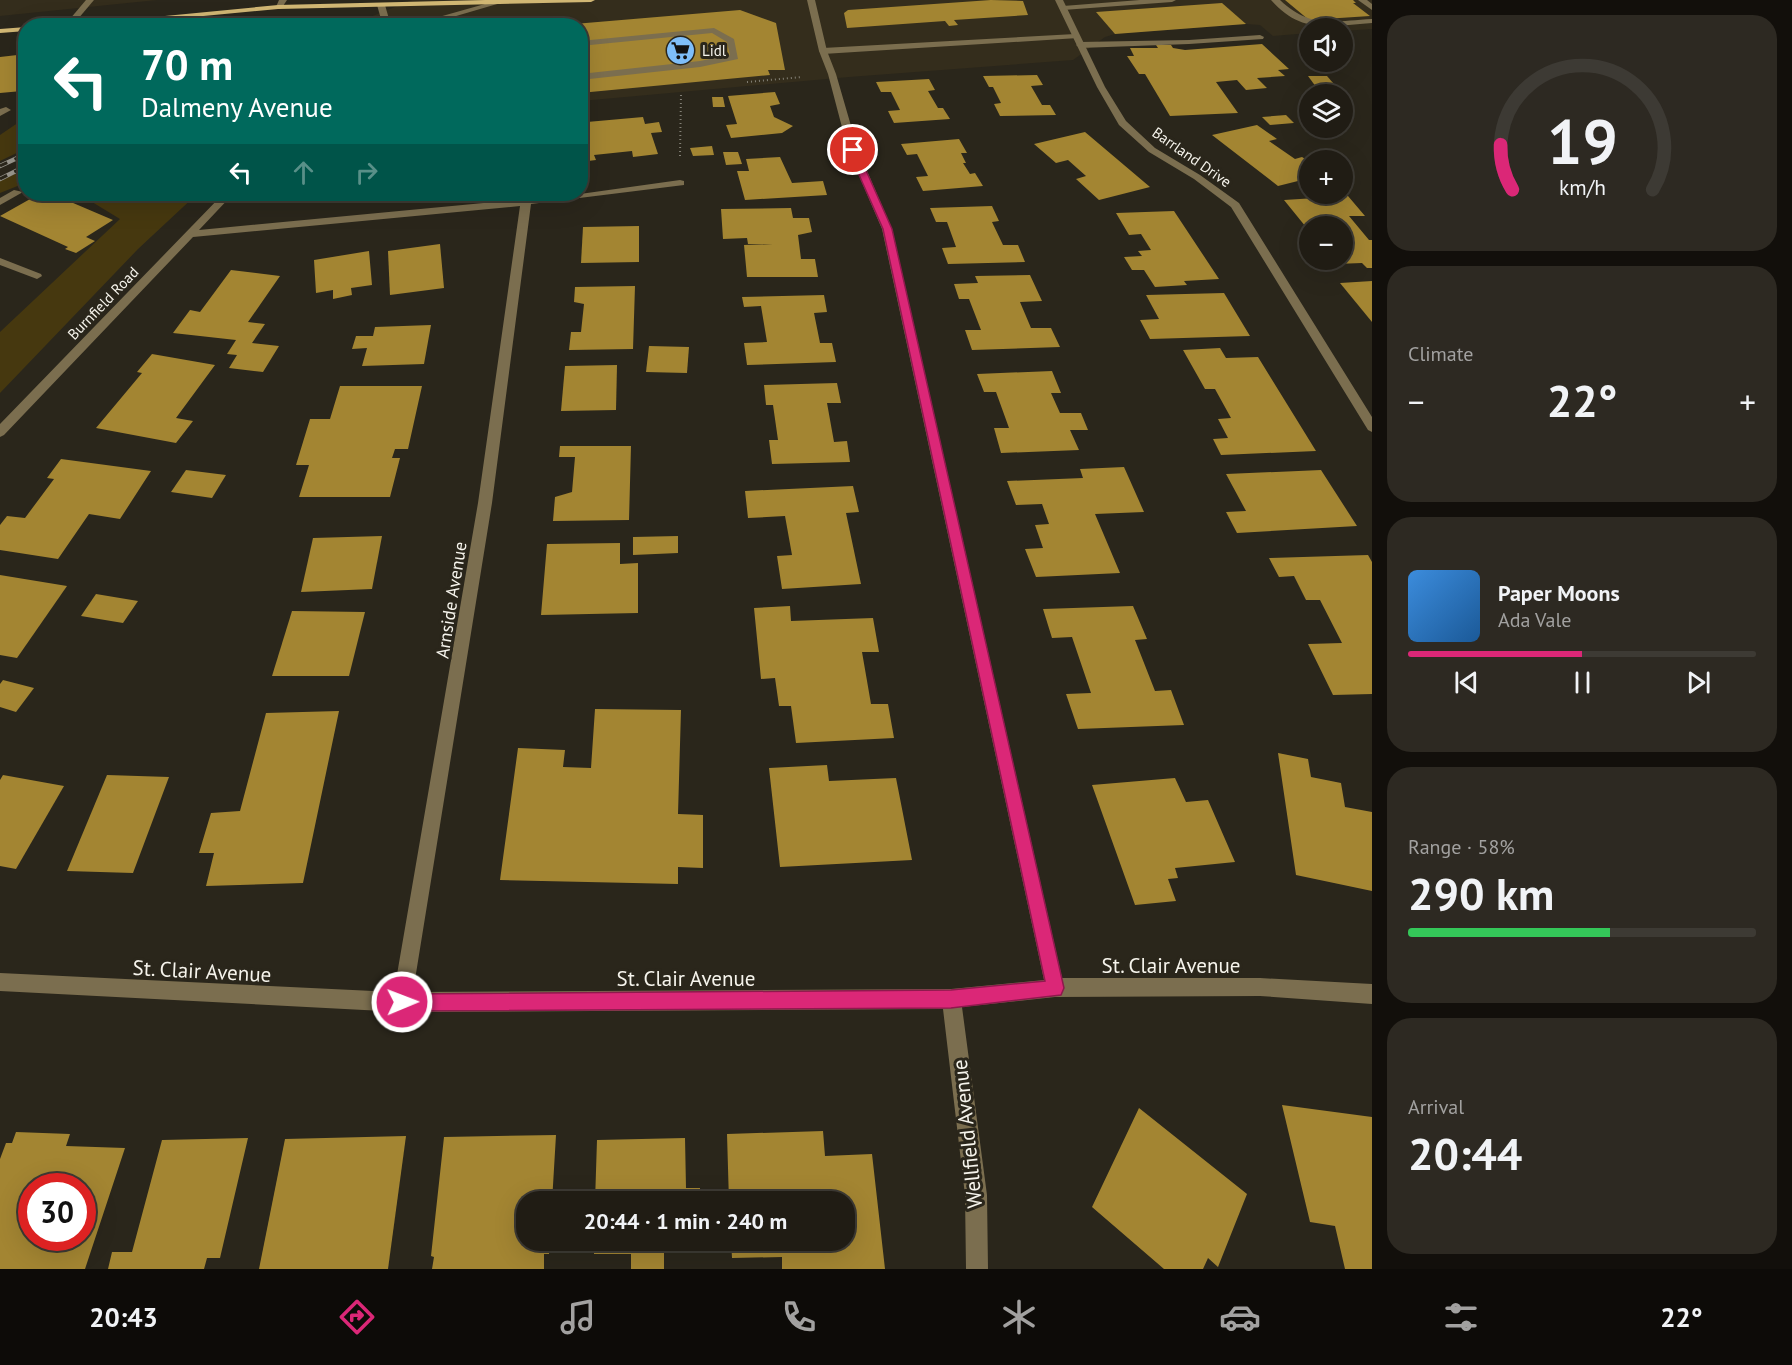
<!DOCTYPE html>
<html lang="en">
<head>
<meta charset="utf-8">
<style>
	:root { --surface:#201c14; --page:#2d2922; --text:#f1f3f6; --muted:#a2a1a0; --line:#3d3a34; --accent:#db2777 }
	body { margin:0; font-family:"PT Sans",sans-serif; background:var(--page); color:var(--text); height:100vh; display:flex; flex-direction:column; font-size:22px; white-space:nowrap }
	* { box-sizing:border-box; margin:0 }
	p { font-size:20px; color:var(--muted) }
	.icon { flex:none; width:33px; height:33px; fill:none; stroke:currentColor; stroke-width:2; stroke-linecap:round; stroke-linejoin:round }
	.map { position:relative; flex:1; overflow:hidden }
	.panel { display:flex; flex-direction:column; gap:15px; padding:15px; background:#120f0b; width:420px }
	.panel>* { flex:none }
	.guide { position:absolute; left:18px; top:18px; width:570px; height:183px; border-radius:24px; box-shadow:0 6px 24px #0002,0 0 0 2px var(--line); background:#00695c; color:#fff; overflow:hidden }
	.controls { position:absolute; left:1299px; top:18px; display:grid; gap:12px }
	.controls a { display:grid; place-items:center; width:54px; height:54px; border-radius:50%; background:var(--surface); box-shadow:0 6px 24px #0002,0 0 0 2px var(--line); font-size:30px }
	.speed { position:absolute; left:18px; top:1173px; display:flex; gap:12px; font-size:30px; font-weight:700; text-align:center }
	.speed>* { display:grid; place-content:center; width:78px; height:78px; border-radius:50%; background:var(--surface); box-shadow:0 6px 24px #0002,0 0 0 2px var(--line); line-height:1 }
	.speed .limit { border:9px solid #d22; background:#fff; color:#111 }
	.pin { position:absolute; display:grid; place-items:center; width:51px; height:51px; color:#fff; margin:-26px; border:3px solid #fff; border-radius:50%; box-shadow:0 2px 6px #0007 }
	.me { position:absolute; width:66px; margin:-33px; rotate:89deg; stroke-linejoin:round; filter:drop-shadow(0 0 4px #0008) }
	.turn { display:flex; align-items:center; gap:21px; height:126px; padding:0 24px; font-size:27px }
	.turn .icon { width:78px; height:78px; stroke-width:2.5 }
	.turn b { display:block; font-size:42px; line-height:51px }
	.lanes { display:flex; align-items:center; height:57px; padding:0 24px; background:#0003; justify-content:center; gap:30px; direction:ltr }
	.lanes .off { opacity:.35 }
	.big { font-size:45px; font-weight:800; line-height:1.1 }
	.panel .card { flex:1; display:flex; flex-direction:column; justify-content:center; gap:9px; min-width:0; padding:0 21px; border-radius:24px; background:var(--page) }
	.panel .dial { align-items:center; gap:0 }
	.dial svg { height:156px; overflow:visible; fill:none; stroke:var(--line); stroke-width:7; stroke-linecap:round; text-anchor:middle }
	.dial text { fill:var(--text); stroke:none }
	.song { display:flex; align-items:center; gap:18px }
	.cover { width:72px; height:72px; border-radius:9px; background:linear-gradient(135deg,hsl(210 70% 55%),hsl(210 70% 35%)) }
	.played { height:6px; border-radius:3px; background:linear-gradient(90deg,var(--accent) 50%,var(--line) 50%) }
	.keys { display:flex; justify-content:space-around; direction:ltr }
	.heat { display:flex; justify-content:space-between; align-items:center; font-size:33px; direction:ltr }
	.charge { height:9px; border-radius:4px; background:linear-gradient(90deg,#34c759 58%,var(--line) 0) }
	.trip { position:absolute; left:516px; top:1191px; width:339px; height:60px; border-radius:24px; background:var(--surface); box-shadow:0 6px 24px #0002,0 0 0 2px var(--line); font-weight:800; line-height:60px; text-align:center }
	.tabs { display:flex; height:96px; justify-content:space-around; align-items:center; background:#0d0b08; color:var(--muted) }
	.tabs .icon { width:42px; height:42px }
	.tabs .current { color:var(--accent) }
	.tabs b { font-size:27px; color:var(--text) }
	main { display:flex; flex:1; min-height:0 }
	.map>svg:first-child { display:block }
</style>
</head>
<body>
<main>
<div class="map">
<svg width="1372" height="1269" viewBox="0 0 1372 1269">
	<rect width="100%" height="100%" fill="#2a261b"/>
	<g fill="#342d1c">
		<polygon points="0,0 157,0 0,16"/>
		<polygon points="412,0 1372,0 1372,29 1343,31 1342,28 1310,28 1309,33 1273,36 1260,25 1246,24 1115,34 1105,37 1073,60 849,77 581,101 580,26 348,26"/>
	</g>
	<g fill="#46380f">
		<polygon points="25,118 25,149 0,161 0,135"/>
		<polygon points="25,169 25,183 0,193 0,181"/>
		<polygon points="79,194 197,194 138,249 0,393 0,332 120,219"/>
	</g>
	<g fill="#a38532" fill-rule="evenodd">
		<polygon points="991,0 1023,1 1028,15 954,20 958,25 949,26 945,21 847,28 844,13 848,10"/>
		<polygon points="1285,0 1353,0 1356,3 1353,3 1370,16 1309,20"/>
		<polygon points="1222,3 1246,24 1115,34 1096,12"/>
		<polygon points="740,10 776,23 785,70 768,70 770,75 580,93 580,26 574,24"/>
		<polygon points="1262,44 1289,69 1278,70 1285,76 1257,78 1267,88 1246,90 1237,80 1216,82 1238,113 1170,116 1145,74 1139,74 1127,56 1134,56 1130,48 1158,48 1156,45 1171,45 1173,48 1185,50"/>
		<polygon points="26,54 26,83 22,91 0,93 0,57"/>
		<polygon points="1037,75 1043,85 1031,86 1042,105 1050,105 1056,115 1000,116 994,104 1001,103 993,87 989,87 983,76"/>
		<polygon points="1308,76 1327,76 1340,91 1319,91"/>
		<polygon points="929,79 935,90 928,91 938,108 943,108 950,119 894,123 888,111 900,110 891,92 881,92 876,82"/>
		<polygon points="775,92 780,104 770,106 774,117 793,126 782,133 731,138 726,125 737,124 728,96"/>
		<polygon points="712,97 723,97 725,107 713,107"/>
		<polygon points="1286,115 1294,123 1270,125 1262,117"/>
		<polygon points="643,117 645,124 659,122 662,132 651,133 658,154 633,157 632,151 594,155 596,160 580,162 580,130 589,129 587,122"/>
		<polygon points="1257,125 1277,139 1269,141 1295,159 1302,157 1310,162 1310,178 1278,186 1212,135"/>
		<polygon points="1085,132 1150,187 1099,200 1076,179 1086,176 1068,160 1056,163 1034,144"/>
		<polygon points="959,139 967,153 961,153 966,163 963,163 970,174 975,173 983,186 923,191 916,177 928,176 917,154 907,155 901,144"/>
		<polygon points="712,146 714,155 693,156 690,148"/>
		<polygon points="723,152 738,152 742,164 726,165"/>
		<polygon points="780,157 792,183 823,181 827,195 745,200 737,171 749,171 746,159"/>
		<polygon points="39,194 52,194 113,220 86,237 95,241 76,253 65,249 68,247 0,216"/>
		<polygon points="1348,196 1365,216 1349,216 1369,240 1372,240 1372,268 1367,268 1362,263 1336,264 1332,260 1342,260 1342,226 1310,226 1310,232 1284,200"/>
		<polygon points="992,206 999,221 992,222 1003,245 1018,245 1025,262 948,264 942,248 956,247 947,222 936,222 930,208"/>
		<polygon points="791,208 793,218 809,218 812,232 798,235 801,259 815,259 818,277 747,277 744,245 773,244 748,244 747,238 723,239 721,209"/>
		<polygon points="1174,211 1219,279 1184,281 1187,285 1155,287 1144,270 1132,270 1124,257 1142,256 1138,251 1151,250 1141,234 1129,235 1116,213"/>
		<polygon points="639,226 639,262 581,263 583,227"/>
		<polygon points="440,244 444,288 390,295 388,251"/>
		<polygon points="369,251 372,285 351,288 352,295 333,299 333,290 316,293 314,260"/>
		<polygon points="231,270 280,276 248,322 265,324 252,343 279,346 263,372 229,368 237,355 227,354 236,340 173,333 190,310 200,312"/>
		<polygon points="1030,275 1042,301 1020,302 1031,328 1051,328 1060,347 972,350 965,330 981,330 969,299 959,299 954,284 978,283 975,276"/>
		<polygon points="1372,281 1372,322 1340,283"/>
		<polygon points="635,286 633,349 569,350 571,332 581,332 584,304 574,302 575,287"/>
		<polygon points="1224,293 1250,336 1150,339 1140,320 1159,319 1146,295"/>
		<polygon points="824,295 827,312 814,313 820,343 832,343 836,362 747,365 744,343 767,342 761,306 744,307 742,297"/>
		<polygon points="431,325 424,364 362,366 367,348 352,349 356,336 373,336 375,327"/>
		<polygon points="649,346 689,347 687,373 646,372"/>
		<polygon points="1220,348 1226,358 1258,357 1316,451 1221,455 1213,439 1228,438 1218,419 1231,418 1215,389 1205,389 1183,350"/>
		<polygon points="152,354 215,365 176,418 193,421 176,443 96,428 142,373 137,372"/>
		<polygon points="617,365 616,410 561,411 565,366"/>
		<polygon points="1052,371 1061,393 1051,393 1060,413 1081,413 1088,430 1070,430 1079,450 1001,453 994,428 1009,428 996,392 984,392 977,374"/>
		<polygon points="837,383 841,403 827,403 834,442 847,441 850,462 772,464 769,440 778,440 773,405 766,405 764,385"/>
		<polygon points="340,386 422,386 408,449 395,449 392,458 400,458 390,497 299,497 309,465 296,465 310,419 330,419"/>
		<polygon points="560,446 631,446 629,520 553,521 555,497 572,492 575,457 559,457"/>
		<polygon points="61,459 151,471 120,519 89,514 58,559 0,550 0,525 7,516 25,518 54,479 47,478"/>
		<polygon points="1124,467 1144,512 1095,514 1120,573 1036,577 1025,549 1043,548 1035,525 1049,524 1042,504 1016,505 1007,481 1083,478 1080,469"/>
		<polygon points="186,470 226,475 212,498 171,492"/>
		<polygon points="1321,470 1357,526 1237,533 1226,512 1246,511 1226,474"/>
		<polygon points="853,486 859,512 846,513 861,584 782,589 777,556 792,555 785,516 748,518 745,491"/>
		<polygon points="382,536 372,589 301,592 313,538"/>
		<polygon points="678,536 678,553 633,555 633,537"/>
		<polygon points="620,543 620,564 638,563 638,613 541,615 547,544"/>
		<polygon points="1368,555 1372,562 1372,694 1333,695 1308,644 1342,643 1320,600 1306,600 1294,576 1279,577 1269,558"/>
		<polygon points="0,575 67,586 17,658 0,655"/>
		<polygon points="96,594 138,601 123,623 81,616"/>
		<polygon points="790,606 791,621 873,618 879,652 862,652 871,704 888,704 894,738 796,743 791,706 779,706 775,678 761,679 754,608"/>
		<polygon points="1133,606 1147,639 1135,640 1155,691 1171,690 1184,725 1078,729 1066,694 1091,693 1072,637 1052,638 1043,609"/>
		<polygon points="292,611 365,612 349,676 272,676"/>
		<polygon points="3,680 34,688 16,712 0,707 0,684"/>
		<polygon points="595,709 681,710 678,814 703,815 703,868 678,867 678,884 500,880 518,748 565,750 563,767 591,768"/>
		<polygon points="339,711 303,883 206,886 214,853 199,853 211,813 240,811 266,713"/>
		<polygon points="1278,753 1308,759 1311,777 1341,783 1345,807 1372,812 1372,891 1296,875"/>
		<polygon points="827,765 829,781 896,778 912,860 780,867 769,768"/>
		<polygon points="3,775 64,786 16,869 0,866 0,780"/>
		<polygon points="107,775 169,777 133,873 67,871"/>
		<polygon points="1175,778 1186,802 1208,800 1235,862 1175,868 1178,878 1168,879 1176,901 1135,905 1092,785"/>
		<polygon points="1282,1105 1372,1117 1372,1269 1345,1269 1335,1226 1310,1222"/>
		<polygon points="1139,1108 1247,1194 1218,1267 1208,1258 1203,1269 1164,1269 1092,1207"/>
		<polygon points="823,1131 825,1156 872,1154 885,1269 782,1269 782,1257 732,1258 731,1240 844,1240 844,1202 729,1202 727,1134"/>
		<path d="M16,1132L70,1134L66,1146L125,1148L85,1269H0V1159L6,1143H12ZM32,1186H82V1238H32Z"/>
		<polygon points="556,1135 552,1202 526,1202 526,1240 550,1240 549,1254 544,1254 544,1269 432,1269 434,1257 431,1256 444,1137"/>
		<polygon points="406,1136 388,1269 259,1269 285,1139"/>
		<polygon points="248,1138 220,1258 207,1258 204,1269 108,1269 112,1252 132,1252 162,1140"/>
		<polygon points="685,1138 686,1188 700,1188 700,1202 595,1202 597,1140"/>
		<polygon points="594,1240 687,1240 687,1252 664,1253 664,1269 631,1269 631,1254 594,1254"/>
	</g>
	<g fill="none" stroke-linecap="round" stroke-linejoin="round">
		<g stroke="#838076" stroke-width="2" stroke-dasharray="1 3" stroke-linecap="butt">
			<polyline points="747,82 802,77"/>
			<polyline points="680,156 681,94"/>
		</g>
		<g fill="#7b6e4f" fill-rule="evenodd">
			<polygon points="86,0 94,0 72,26 64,26"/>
			<polygon points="1140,0 1176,0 1172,2 1063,10 1059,8 1063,6"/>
			<path d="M1271,0H1280C1311,29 1332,21 1372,19V23C1330,26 1302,35 1271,0Z"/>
			<polygon points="1358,0 1367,0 1372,4 1372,10"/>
			<polygon points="145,16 152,18 150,26 142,26"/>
			<polygon points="714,28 734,39 738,59 700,67 580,80 580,74 700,61 730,55 727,42 712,33 580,46 580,41"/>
			<polygon points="1075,34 1079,36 1078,38 823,54 819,51 823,48"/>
			<polygon points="1260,35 1264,37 1263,39 1189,44 1080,48 1076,45 1080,42 1189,40"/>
		</g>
		<g fill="#7b6e4f" fill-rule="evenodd">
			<polygon points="499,0 504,2 422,26 407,26"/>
			<polygon points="807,0 815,0 827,51 836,74 858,150 892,229 1062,978 1260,978 1372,984 1372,1004 1260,996 1055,997 962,1007 987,1195 988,1269 966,1269 965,1195 943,1009 402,1012 0,991 0,973 394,992 478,503 520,206 193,237 4,435 0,437 0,424 223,194 233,194 199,230 580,194 680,180 684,181 684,185 531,204 492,503 413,992 951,989 1044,980 882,229 848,150 828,74 819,51"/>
			<polygon points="1055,0 1063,0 1105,87 1126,121 1155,148 1200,175 1239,203 1372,417 1372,432 1368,430 1231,207 1194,179 1149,152 1119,125 1097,87"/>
			<polygon points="381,3 385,5 391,26 383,26 377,5"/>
			<polygon points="6,107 11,110 0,116 0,109"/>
			<polygon points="14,190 23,192 0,205 0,198"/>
			<polygon points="0,258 41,274 42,276 37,279 0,265"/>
		</g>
		<polygon fill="#7b6e4f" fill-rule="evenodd" points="279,0 287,0 281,9 275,9"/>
		<g fill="#d1b774" fill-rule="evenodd">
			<polygon points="485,0 595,0 591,2 278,9 98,26 61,26 278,5"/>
			<polygon points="26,27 26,31 0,33 0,29"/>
		</g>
		<defs>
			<g id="rail">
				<polyline points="313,26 320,23"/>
				<polyline points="0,166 26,154"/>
				<polyline points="0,179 26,166"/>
			</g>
		</defs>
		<use href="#rail" stroke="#9a978e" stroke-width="4.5"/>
		<use href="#rail" stroke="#2a261b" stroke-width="3" stroke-dasharray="8" stroke-linecap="butt"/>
	</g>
	<polygon fill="#db2777" stroke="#8e194d" stroke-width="1.5" points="853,147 857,150 892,229 1064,988 1061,995 951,1008 402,1011 396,1009 394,1002 396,996 402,994 951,990 1045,981 883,229 848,150"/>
	<defs>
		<symbol id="supermarket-disc" viewBox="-11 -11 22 22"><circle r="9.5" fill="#7ebef9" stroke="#2a261b"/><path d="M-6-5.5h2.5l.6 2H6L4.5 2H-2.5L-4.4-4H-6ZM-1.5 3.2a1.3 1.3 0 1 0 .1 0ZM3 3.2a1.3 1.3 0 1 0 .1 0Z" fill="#111"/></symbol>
	</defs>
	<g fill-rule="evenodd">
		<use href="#supermarket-disc" x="664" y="34" width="33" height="33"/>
	</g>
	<g text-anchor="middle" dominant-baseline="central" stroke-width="6" stroke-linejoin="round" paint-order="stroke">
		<g font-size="15" fill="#f6f4ec" stroke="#2a261b" text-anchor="start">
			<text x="702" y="50">Lidl</text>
		</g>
		<g font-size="15" fill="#f6f4ec" stroke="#2a261b">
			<text transform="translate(1192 157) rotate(35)">Barrland Drive</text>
			<text transform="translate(103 303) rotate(-46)">Burnfield Road</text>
		</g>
		<g font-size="18" fill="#f6f4ec" stroke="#2a261b">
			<text transform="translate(451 600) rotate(-81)">Arnside Avenue</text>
		</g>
		<g font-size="21" fill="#f6f4ec" stroke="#2a261b">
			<text x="1171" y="965">St. Clair Avenue</text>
			<text transform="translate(202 971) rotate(3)">St. Clair Avenue</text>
			<text x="686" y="978">St. Clair Avenue</text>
			<text transform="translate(967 1134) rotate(-96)">Wellfield Avenue</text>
		</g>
	</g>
</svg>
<div class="controls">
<a><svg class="icon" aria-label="sound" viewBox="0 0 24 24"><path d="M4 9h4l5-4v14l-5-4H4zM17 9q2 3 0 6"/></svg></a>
<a><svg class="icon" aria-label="layers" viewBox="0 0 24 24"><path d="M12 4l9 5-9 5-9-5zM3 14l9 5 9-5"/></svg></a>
<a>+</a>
<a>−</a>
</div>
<div class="speed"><div class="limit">30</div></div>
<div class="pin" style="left:853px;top:150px;background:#d93025"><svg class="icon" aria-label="arrive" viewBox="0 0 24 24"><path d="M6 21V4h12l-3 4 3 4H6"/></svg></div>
<svg class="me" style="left:402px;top:1002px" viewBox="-20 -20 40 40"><circle r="17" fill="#db2777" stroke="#fff" stroke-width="3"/><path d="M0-11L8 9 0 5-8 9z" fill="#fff"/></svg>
<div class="trip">20:44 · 1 min · 240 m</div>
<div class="guide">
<div class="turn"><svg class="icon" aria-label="left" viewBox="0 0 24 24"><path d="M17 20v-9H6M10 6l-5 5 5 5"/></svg><div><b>70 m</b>Dalmeny Avenue</div></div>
<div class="lanes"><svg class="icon" aria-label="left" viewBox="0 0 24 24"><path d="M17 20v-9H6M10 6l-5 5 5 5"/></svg><svg class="icon off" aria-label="ahead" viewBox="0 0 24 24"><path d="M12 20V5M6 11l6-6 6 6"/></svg><svg class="icon off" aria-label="right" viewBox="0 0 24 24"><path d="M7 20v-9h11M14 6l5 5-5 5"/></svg></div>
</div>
</div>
<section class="panel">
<div class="card dial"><svg viewBox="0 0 100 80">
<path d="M14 69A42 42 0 1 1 86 69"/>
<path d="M14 69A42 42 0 0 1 8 46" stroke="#db2777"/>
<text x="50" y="56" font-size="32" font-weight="700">19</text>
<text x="50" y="72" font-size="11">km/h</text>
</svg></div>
<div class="card"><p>Climate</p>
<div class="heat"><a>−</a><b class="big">22°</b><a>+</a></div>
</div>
<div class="card">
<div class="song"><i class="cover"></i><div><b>Paper Moons</b><p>Ada Vale</p></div></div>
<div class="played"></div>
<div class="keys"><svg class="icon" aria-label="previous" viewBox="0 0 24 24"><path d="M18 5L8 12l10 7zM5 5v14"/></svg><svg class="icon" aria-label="pause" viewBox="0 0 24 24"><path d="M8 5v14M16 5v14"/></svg><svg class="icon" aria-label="next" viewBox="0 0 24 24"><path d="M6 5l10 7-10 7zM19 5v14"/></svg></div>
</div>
<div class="card"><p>Range · 58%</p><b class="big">290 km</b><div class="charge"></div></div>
<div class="card"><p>Arrival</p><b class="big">20:44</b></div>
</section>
</main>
<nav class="tabs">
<b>20:43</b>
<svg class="icon current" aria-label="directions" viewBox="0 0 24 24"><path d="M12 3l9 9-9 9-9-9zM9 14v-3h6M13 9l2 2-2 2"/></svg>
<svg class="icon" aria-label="music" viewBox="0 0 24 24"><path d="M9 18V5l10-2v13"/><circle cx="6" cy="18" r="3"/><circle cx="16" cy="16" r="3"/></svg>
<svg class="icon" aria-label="phone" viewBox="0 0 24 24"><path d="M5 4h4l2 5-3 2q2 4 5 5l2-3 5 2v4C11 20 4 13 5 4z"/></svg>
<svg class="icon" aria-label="climate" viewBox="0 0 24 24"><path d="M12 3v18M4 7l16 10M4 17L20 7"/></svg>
<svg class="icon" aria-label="car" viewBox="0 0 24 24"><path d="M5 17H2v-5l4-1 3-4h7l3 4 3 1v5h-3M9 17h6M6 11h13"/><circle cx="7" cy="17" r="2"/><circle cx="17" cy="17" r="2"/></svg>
<svg class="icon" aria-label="filters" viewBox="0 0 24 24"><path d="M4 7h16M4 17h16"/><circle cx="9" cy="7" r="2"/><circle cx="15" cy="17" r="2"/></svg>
<b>22°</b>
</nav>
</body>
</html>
